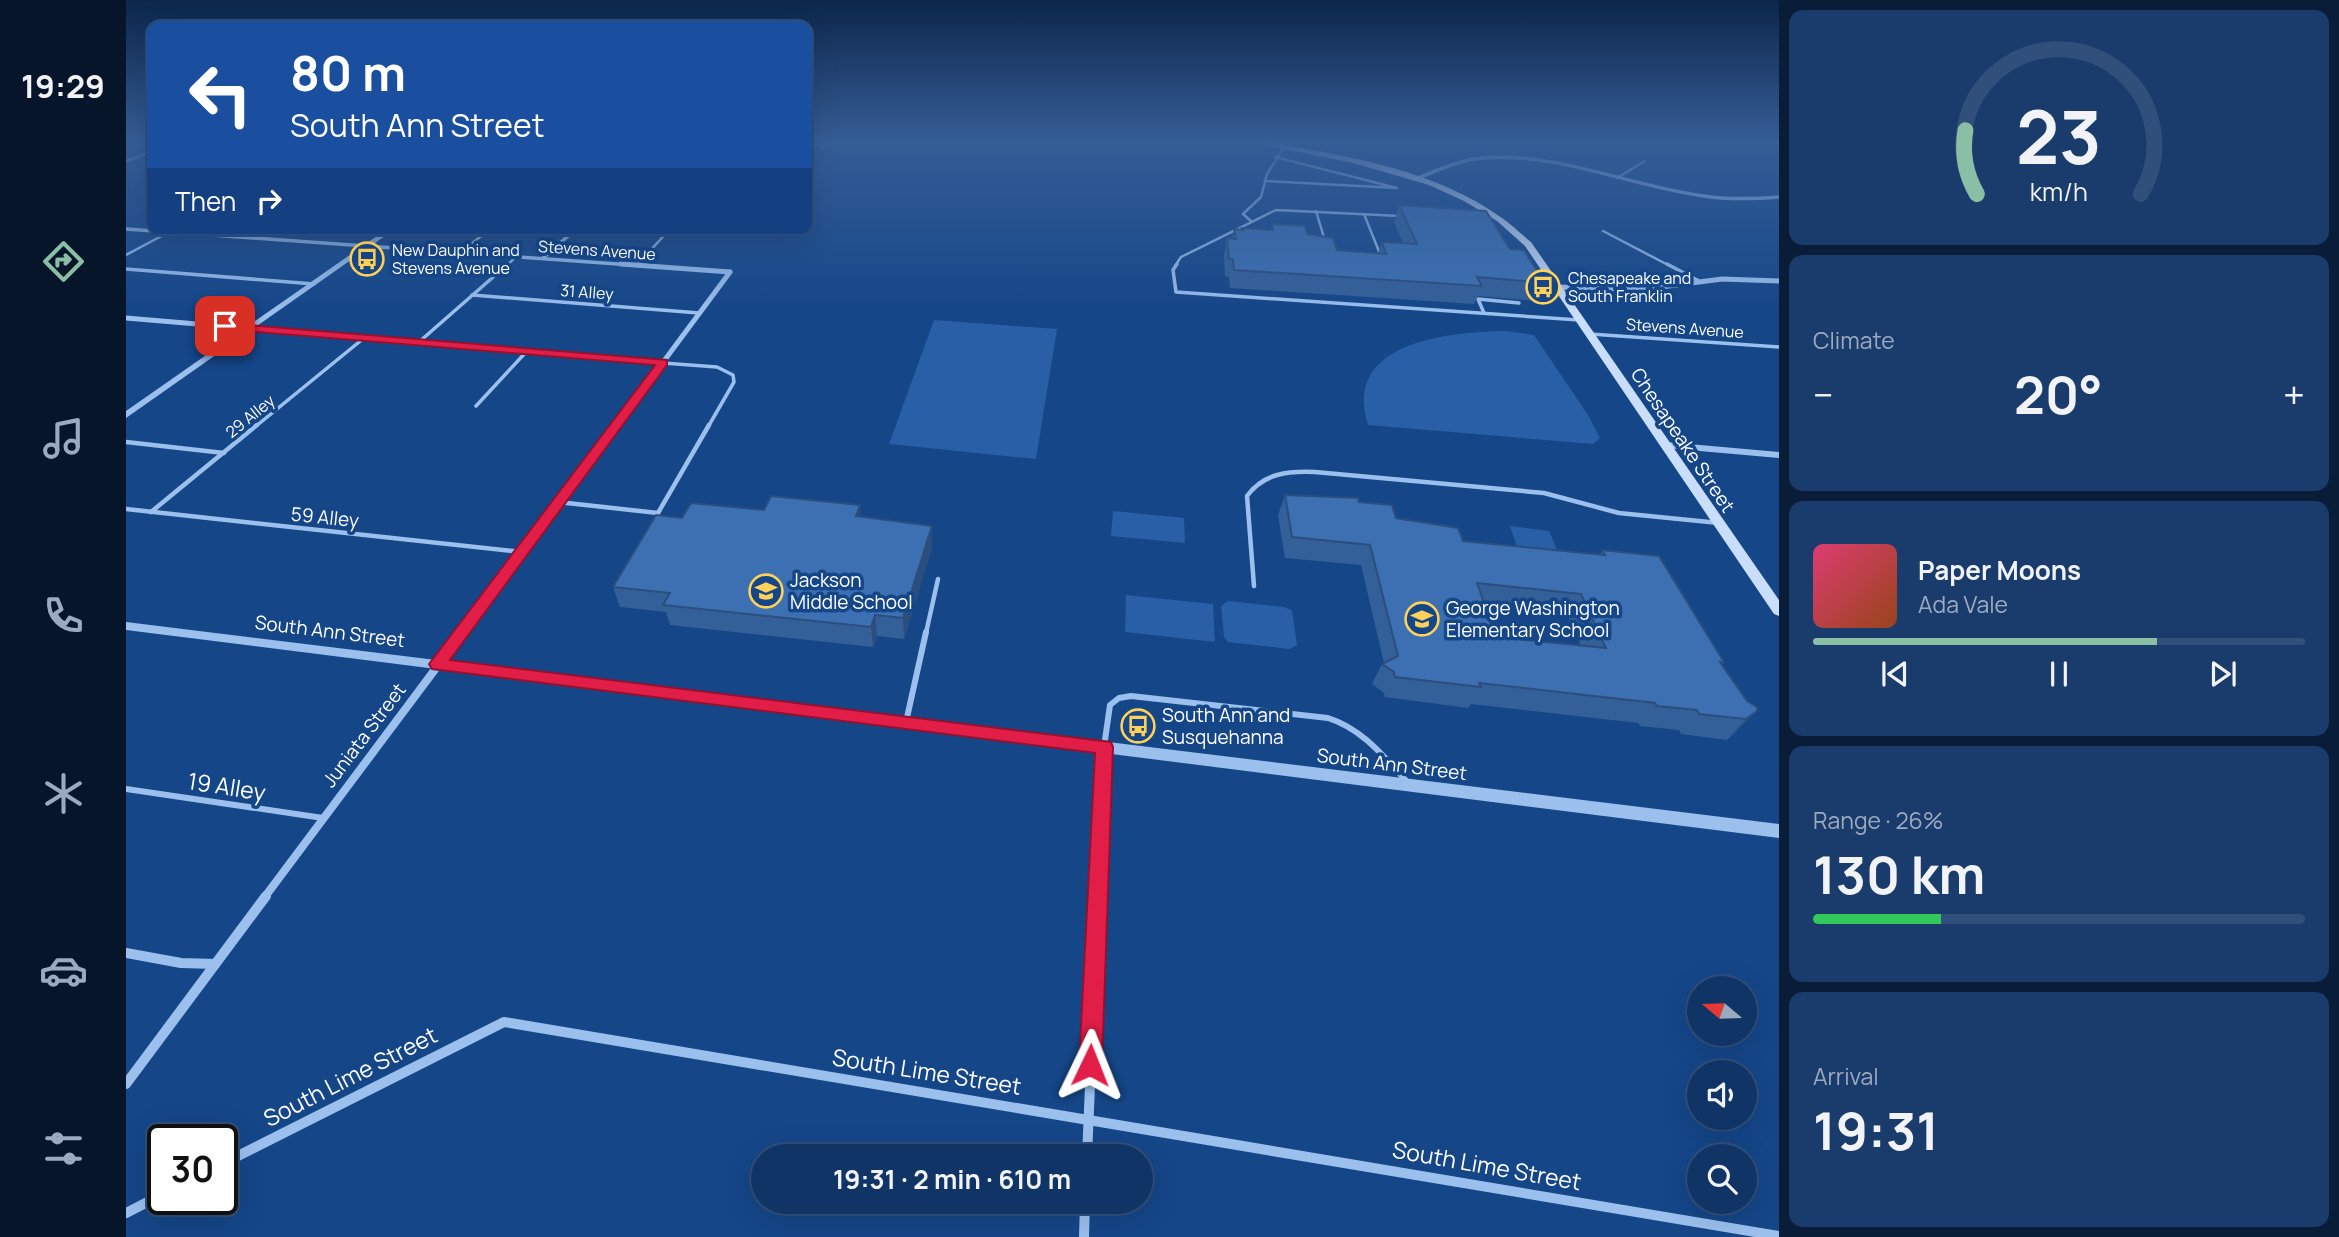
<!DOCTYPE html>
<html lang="en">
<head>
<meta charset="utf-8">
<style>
	:root { --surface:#103466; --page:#193c6c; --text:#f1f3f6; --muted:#9caabf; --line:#304f7a; --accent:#8abfa5 }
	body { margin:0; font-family:Manrope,sans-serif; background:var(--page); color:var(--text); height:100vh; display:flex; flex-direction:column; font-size:26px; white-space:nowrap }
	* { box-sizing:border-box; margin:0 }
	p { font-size:23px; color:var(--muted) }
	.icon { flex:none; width:38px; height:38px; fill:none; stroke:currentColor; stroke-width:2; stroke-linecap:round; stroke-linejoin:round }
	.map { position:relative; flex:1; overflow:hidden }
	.side { display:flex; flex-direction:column; gap:10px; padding:10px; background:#091d38; width:560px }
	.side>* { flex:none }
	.banner { position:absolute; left:21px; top:21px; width:665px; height:214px; border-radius:14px; box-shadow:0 7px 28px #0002,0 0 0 2px var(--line); background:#1a4fa0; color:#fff; overflow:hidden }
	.needle { width:46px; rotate:289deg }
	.tools { position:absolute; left:1561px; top:976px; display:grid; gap:14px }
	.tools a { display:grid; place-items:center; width:70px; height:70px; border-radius:50%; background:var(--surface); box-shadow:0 7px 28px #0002,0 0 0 2px var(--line); font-size:35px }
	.speed { position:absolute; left:21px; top:1124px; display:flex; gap:14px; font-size:35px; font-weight:700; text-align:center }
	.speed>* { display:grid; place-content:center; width:91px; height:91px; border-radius:50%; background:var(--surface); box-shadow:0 7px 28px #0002,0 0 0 2px var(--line); line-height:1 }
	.speed .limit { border:4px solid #111; border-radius:10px; background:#fff; color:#111 }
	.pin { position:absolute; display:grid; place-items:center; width:60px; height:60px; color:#fff; margin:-30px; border-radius:14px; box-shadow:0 4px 10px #0006 }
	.me { position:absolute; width:77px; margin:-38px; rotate:2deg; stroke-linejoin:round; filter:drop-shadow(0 0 5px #0008) }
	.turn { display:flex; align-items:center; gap:24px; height:147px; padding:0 28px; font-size:32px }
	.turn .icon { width:91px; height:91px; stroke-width:2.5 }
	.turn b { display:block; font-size:49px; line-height:60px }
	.then { display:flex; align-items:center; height:66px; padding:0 28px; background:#0003; gap:14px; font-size:26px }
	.big { font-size:52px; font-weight:700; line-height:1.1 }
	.side .tile { flex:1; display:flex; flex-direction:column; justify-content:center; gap:10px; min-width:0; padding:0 24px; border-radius:14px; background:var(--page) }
	.side .dial { align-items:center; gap:0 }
	.dial svg { height:182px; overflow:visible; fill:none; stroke:var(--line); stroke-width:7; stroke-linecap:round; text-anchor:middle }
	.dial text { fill:var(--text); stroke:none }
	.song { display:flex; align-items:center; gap:21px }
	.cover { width:84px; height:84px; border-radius:10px; background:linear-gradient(135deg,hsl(340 70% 55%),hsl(20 70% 35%)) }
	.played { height:7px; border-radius:4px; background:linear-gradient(90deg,var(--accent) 70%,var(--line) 70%) }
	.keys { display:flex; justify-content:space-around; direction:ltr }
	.heat { display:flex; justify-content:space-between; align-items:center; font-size:38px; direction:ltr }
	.charge { height:10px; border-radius:5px; background:linear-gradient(90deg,#34c759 26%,var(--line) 0) }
	.trip { position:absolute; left:625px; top:1144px; width:402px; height:70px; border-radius:35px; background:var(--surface); box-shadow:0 7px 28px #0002,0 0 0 2px var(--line); font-weight:700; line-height:70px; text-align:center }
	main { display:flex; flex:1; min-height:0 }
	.dock { display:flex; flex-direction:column; width:126px; justify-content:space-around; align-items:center; background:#061529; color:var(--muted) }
	.dock .icon { width:49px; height:49px }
	.dock .active { color:var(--accent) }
	.dock b { font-size:32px; color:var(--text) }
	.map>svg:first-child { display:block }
</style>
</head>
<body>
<main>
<nav class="dock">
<b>19:29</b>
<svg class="icon active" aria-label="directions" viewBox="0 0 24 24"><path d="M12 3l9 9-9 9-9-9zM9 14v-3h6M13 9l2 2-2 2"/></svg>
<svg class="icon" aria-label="music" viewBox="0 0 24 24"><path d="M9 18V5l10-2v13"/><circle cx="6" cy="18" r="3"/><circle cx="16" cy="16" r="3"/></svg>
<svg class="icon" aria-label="phone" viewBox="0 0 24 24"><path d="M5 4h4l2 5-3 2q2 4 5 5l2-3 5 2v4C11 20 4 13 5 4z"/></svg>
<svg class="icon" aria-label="climate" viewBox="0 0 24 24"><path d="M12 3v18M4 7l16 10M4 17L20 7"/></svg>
<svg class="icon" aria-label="car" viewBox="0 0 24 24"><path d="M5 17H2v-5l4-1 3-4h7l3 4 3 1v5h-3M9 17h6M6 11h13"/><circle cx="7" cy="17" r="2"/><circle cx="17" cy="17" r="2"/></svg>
<svg class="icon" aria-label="filters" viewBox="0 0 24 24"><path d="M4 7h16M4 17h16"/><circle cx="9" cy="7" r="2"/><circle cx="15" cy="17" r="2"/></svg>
</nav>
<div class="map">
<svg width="1653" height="1237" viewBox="0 0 1653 1237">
	<rect width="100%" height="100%" fill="#154688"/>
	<g fill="#285fa6">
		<polygon points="808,320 931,329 910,459 763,444"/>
		<path d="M1380,331L1408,335L1462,415L1474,438L1467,444L1242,425C1215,341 1324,332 1380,331Z"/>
		<polygon points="987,511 1058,518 1059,543 985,536"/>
		<polygon points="1384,526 1423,531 1432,552 1391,547"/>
		<polygon points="1000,595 1087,604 1089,642 999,632"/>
		<polygon points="1102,601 1158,607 1166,610 1171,645 1163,649 1102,642 1098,637 1095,606"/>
	</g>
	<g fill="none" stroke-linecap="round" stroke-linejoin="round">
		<g stroke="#9bc0ee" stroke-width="2.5">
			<polyline points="681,144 699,145"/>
			<polyline points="0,161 26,152"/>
			<polyline points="1491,178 1519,161"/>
			<polyline points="1139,181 1271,188 1149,157"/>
			<polyline points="1190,211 1199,241"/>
			<polyline points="1238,214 1254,254 1251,254"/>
			<polyline points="1125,221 1117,214 1135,197 1141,174 1158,147"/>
			<polyline points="1477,231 1544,266"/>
			<polyline points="335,252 364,229"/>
			<polyline points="0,255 43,232"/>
			<polyline points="511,265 544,229"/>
			<polyline points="380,266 391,256"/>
			<polyline points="1049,266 1055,257 1150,210 1274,216"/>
		</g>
		<g stroke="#9bc0ee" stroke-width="3.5">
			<polyline points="1051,264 1047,270 1050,292 1453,320"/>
			<polyline points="1541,264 1575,282"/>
			<polyline points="0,269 188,284"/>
			<polyline points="346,295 573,313"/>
			<polyline points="1358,313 1352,299 1393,303"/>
			<polyline points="1464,334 1653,347"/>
			<polyline points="293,342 382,264"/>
			<polyline points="537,363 591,367 607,375 608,382 582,427"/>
			<polyline points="350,406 401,351"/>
			<polyline points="129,427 238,338"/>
		</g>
		<g stroke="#9bc0ee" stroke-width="4.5">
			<polyline points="0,442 98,453"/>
			<polyline points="432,502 532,513 583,425"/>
			<polyline points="0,509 395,552"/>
			<polyline points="25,512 131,425"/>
			<path d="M1128,586L1121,496C1138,473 1162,471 1189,472L1418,493L1493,513L1593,523"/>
			<polyline points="800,633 812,579"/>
		</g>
		<g stroke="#9bc0ee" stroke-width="6">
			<polyline points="780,722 800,632"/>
			<path d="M978,747L984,705L993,698L1005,696L1202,718C1237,729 1259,758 1283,784"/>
			<polyline points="0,789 197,818"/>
		</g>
		<g stroke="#9bc0ee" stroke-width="3.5">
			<polyline points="697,148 702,140"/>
			<path d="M1289,179C1310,171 1333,160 1356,158C1433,152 1503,186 1578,196C1603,200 1628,199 1653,197"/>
			<polyline points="0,229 520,266"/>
			<polyline points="417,258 450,229"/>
		</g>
		<g stroke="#9bc0ee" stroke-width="5">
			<polyline points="495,264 604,272"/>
			<polyline points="1433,287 1512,290 1596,279 1653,281"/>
			<polyline points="0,318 537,363"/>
			<polyline points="489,427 604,272"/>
		</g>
		<g stroke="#9bc0ee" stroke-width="6">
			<polyline points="1540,445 1653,455"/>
			<polyline points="335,633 490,425"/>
		</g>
		<g stroke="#9bc0ee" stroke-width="8">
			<polyline points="138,898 337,632"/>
			<polyline points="972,898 978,747"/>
		</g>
		<g stroke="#9bc0ee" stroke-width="10">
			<polyline points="0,953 55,963 89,964"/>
			<polyline points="0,1084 140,896"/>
			<polyline points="961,1157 972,896"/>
			<polyline points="96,1164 378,1022 1653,1236"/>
			<polyline points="0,1213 37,1194"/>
			<polyline points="958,1237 959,1202"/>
		</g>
		<g fill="#9bc0ee" fill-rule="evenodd">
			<polygon points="261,229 269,229 0,418 0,411"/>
			<polygon points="0,622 1653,824 1653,838 0,630"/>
		</g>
		<path fill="#c9defa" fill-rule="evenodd" d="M1113,140H1127C1211,154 1305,167 1376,218C1386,225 1395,234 1405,242L1653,600V616L1648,614L1399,246L1371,221L1338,201L1303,185L1228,163Z"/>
	</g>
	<g fill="#346099" fill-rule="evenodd">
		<polygon points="1273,205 1384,249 1419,283 1411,301 1352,296 1348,304 1104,288 1103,277 1099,276 1098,255 1101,238 1106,239 1108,229 1116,230 1116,228 1145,229 1146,224 1181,234 1211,250 1252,253 1256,242 1277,243 1268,222"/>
		<path d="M1159,495L1233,502L1270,518L1337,541L1474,555L1476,550L1598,662L1596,665L1621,701L1631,707L1611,731L1601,740L1555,734L1553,730L1514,726L1512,723L1345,704L1342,708L1259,697L1257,692L1246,684L1256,664L1258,663L1235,565L1159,558L1152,515ZM1359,606L1441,614L1455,646L1370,637Z"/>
		<polygon points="638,510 735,517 806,547 778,639 751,636 747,647 544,625 540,612 494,607 487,587 556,518"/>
	</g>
	<g fill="#2b4e7d">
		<polygon points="0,140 25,140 0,151"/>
		<polygon points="734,505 736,525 730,516"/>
		<polygon points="806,526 806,547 778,639 777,618"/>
		<polygon points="749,615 751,636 747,647 745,627"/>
		<polygon points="1631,711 1611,731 1601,740 1620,719"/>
	</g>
	<g fill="#3d70b2" stroke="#2b4e7d" stroke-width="2" fill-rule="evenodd">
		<polygon points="1273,205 1360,211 1384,249 1398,250 1419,283 1351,277 1356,286 1108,270 1107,259 1103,259 1101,238 1110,239 1108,229 1117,230 1116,228 1147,230 1146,224 1179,226 1181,234 1207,238 1211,250 1260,254 1256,242 1291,244"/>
		<path d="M1159,495L1232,498L1233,502L1266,505L1270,518L1332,528L1337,541L1479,555L1476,550L1533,556L1598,662H1594L1621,701L1631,707V711L1620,719L1573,714L1571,710L1531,706L1529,703L1353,683L1355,687L1269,677L1268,672L1256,664L1272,656L1244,545L1166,537ZM1351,583L1455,594L1480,648L1370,637Z"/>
		<polygon points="645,496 734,505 730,516 806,526 777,618 749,615 745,627 537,605 544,593 487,587 530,515 556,518 565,503 638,510"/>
	</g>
	<linearGradient id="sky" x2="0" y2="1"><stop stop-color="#0c264b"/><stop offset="0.45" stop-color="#355d96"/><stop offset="1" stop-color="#355d96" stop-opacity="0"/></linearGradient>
	<rect width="1653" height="313" fill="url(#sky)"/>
	<polygon fill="#e11d48" stroke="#92132f" stroke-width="2" points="99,323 541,360 541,365 324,660 985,742 987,747 976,1065 973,1074 964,1077 956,1074 953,1065 969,753 306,669 303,664 306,660 529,365 96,329 94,326"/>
	<defs>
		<symbol id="bus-ring" viewBox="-11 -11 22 22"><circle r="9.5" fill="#154688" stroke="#ffd159" stroke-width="1.5"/><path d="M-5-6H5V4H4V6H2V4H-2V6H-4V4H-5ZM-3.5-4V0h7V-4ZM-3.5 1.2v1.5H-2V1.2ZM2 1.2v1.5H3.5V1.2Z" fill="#ffd159"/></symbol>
		<symbol id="school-ring" viewBox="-11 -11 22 22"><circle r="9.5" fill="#154688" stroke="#ffd159" stroke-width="1.5"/><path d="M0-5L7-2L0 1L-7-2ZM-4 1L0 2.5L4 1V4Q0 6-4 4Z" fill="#ffd159"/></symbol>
	</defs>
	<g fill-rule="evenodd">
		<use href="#bus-ring" x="222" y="240" width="38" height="38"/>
		<use href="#bus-ring" x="1398" y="268" width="38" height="38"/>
		<use href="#school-ring" x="621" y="572" width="38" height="38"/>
		<use href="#school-ring" x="1277" y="600" width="38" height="38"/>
		<use href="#bus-ring" x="993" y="707" width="38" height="38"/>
	</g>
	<g text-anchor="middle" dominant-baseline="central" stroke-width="7" stroke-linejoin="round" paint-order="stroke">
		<g font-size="16" fill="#fff" stroke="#154688" text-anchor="start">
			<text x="266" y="250">New Dauphin and<tspan x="266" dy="18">Stevens Avenue</tspan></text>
			<text x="1442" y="278">Chesapeake and<tspan x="1442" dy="18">South Franklin</tspan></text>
		</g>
		<g font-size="16" fill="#fff" stroke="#154688">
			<text transform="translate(471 250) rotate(4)">Stevens Avenue</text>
			<text transform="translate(461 292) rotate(4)">31 Alley</text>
			<text transform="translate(1559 328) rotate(4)">Stevens Avenue</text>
			<text transform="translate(124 416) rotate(-39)">29 Alley</text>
		</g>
		<g font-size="19" fill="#fff" stroke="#154688">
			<text transform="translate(1557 440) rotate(56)">Chesapeake Street</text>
			<text transform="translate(199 517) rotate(6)">59 Alley</text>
			<text transform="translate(204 631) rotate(7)">South Ann Street</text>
			<text transform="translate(238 735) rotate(-53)">Juniata Street</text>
			<text transform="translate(1266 764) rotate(7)">South Ann Street</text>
		</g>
		<g font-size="19" fill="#fff" stroke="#154688" text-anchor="start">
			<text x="664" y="580">Jackson<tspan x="664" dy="22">Middle School</tspan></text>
			<text x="1320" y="608">George Washington<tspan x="1320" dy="22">Elementary School</tspan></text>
			<text x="1036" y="715">South Ann and<tspan x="1036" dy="22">Susquehanna</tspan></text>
		</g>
		<g font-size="23" fill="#fff" stroke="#154688">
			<text transform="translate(101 786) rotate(9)">19 Alley</text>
			<text transform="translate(801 1071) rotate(9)">South Lime Street</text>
			<text transform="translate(224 1076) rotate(-27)">South Lime Street</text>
			<text transform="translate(1361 1165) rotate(10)">South Lime Street</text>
		</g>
	</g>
</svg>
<div class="tools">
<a><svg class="needle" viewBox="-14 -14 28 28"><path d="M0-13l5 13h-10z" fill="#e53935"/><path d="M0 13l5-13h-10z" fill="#9caabf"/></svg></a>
<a><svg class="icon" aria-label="sound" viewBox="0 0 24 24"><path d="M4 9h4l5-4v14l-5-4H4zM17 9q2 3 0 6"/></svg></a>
<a><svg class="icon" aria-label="search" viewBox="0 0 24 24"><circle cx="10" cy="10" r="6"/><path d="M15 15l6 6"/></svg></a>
</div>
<div class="speed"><div class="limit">30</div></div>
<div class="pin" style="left:99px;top:326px;background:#d93025"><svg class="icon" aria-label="arrive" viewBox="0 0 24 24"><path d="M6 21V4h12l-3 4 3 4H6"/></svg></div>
<svg class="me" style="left:964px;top:1065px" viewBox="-20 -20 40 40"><path d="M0-17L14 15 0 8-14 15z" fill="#e11d48" stroke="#fff" stroke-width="4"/></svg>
<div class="trip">19:31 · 2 min · 610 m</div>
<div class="banner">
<div class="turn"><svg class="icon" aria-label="left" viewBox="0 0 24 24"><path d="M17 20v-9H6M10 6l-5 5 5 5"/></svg><div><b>80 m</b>South Ann Street</div></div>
<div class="then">Then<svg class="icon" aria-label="right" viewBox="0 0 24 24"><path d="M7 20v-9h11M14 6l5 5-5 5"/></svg></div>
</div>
</div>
<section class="side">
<div class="tile dial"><svg viewBox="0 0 100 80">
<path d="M14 69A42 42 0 1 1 86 69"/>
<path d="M14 69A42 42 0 0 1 9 41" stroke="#8abfa5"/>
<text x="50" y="56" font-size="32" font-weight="700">23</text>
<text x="50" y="72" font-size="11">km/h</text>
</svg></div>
<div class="tile"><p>Climate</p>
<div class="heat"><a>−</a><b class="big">20°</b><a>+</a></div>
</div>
<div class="tile">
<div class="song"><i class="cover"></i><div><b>Paper Moons</b><p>Ada Vale</p></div></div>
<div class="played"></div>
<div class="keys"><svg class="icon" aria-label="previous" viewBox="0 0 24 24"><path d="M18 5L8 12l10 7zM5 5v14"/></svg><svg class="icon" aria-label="pause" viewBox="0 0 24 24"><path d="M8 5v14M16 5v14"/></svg><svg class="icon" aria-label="next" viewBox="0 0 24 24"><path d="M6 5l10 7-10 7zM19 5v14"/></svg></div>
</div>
<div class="tile"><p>Range · 26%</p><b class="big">130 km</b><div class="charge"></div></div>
<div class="tile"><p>Arrival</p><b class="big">19:31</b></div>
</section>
</main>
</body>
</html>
